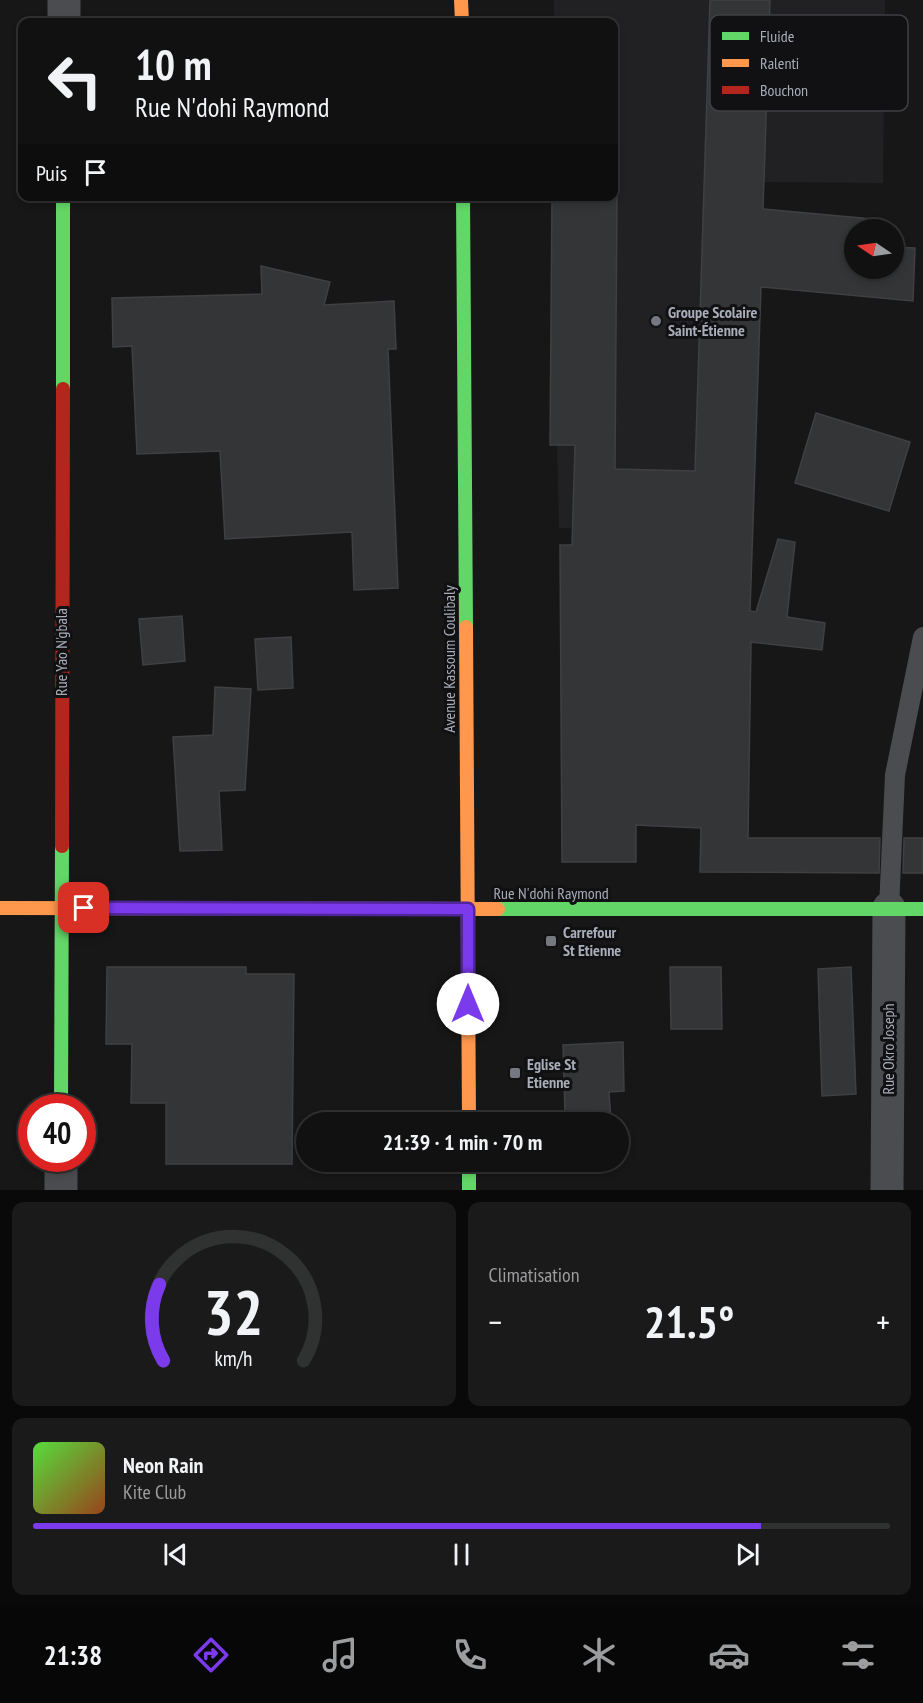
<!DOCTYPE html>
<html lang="fr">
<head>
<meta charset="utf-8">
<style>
	:root { --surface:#111; --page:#1a1a1a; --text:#f1f3f6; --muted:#9c9d9f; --line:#303131; --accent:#7c3aed }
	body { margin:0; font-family:"PT Sans Narrow",sans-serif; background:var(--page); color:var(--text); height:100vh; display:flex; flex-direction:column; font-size:22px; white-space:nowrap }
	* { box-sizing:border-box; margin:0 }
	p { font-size:20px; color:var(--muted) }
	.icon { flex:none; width:33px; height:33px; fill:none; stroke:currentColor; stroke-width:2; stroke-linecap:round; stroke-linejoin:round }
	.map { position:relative; height:1190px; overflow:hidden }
	.sheet { display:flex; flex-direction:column; gap:12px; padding:12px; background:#090909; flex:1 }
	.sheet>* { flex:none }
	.top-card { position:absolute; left:18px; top:18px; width:600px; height:183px; border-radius:12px; box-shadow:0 3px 9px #0003,0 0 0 2px var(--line); background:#111; color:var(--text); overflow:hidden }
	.needle { width:39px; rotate:283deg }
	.buttons { position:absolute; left:844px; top:219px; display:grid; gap:12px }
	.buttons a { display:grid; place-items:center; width:60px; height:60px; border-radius:50%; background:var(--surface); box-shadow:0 3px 9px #0003,0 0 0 2px var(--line); font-size:30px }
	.speed { position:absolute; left:18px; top:1094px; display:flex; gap:12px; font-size:30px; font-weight:700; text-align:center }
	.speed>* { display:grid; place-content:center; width:78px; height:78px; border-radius:50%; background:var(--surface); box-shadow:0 3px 9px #0003,0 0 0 2px var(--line); line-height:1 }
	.speed .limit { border:9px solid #d22; background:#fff; color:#111 }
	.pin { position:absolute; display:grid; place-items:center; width:51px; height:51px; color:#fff; margin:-26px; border-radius:12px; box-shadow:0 3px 9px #0006 }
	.me { position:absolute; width:66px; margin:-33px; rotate:0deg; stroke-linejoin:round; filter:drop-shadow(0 0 4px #0008) }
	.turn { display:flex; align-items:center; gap:21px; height:126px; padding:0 18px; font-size:27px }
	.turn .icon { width:78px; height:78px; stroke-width:2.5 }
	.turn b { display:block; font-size:42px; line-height:51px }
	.then { display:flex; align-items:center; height:57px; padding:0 18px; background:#0003; gap:12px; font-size:22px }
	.big { font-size:45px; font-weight:800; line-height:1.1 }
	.sheet .tile { flex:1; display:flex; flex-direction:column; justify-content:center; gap:9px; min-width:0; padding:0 21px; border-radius:12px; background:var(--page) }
	.sheet .dial { align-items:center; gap:0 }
	.dial svg { height:156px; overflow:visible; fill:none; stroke:var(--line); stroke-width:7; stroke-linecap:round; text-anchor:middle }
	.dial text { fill:var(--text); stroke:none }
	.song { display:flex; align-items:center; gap:18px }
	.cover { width:72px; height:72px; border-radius:9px; background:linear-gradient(135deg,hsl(110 70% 55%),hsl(20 70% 35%)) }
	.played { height:6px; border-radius:3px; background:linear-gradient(90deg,var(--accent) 85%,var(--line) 85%) }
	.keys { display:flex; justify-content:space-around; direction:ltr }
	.heat { display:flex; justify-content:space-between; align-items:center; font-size:33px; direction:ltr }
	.sheet .tiles { flex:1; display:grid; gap:12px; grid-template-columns:1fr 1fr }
	.tile:last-child { grid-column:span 2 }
	.trip { position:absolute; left:296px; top:1112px; width:333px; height:60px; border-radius:30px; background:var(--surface); box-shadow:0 3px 9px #0003,0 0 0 2px var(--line); font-weight:800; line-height:60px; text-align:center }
	.tabs { display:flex; height:96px; justify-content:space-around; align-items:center; background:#070707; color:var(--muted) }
	.tabs .icon { width:42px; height:42px }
	.tabs .selected { color:var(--accent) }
	.tabs b { font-size:27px; color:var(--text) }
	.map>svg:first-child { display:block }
</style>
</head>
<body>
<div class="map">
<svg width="923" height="1190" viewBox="0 0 923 1190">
	<rect width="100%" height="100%" fill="#171717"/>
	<polygon fill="#212124" points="554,0 885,0 883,183 764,182 753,534 559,528 557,445 550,445 552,197 614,196 614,22 554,22"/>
	<g fill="#343537" stroke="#3f4043" stroke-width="1.5">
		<polygon points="710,0 770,0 763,209 872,219 871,230 855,230 855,268 894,268 894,247 915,248 913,301 761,287 750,611 756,612 778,539 795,542 787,617 825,623 822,650 751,642 748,838 880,838 879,873 700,872 701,828 636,825 636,862 562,862 560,545 572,545 575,445 550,445 552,196 617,196 615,469 695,471"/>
		<polygon points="261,266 330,282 324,305 394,301 396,349 388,349 398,588 354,590 352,532 225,539 220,451 137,454 132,346 113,347 112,298 262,294"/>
		<polygon points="816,413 910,442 889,511 795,483"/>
		<polygon points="182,616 185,661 143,665 139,619"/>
		<polygon points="291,637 293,688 258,690 255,639"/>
		<polygon points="215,687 251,689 245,790 219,791 222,850 180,851 173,737 213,735"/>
		<polygon points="904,838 923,838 923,873 903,873"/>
		<polygon points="107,967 246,967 246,974 294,974 292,1164 166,1164 166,1103 131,1103 132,1044 106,1044"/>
		<polygon points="670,967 721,967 722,1029 671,1029"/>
		<polygon points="851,967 856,1094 822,1096 818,969"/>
		<polygon points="623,1042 624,1091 609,1092 611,1122 556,1122 555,1113 565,1113 563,1045"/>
		<polygon points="558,1161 614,1161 614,1162 559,1166"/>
	</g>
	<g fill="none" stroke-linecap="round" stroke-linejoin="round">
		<polyline stroke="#4b4c50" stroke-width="20" points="889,908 895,775 923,637"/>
		<g stroke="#4b4c50" stroke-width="33">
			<polyline points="64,22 64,0"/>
			<polyline points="61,1158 61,1190"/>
			<polyline points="887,1190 889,908"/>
		</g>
		<g stroke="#63d668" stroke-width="14">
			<polyline points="463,196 466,627"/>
			<polyline points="63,389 63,196"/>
			<polyline points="498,909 923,909"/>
			<polyline points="61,1107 62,846"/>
			<polyline points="469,1161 469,1190"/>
		</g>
		<g stroke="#ff974d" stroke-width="14">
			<polyline points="461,0 462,22"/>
			<polyline points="466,627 469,1122"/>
			<polyline points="0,908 498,909"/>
		</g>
		<polyline stroke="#b3261e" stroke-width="14" points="62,846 63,389"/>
	</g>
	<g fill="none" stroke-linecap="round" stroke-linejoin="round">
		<defs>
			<polyline id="route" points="84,908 468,909 468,1004"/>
		</defs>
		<use href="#route" stroke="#51269a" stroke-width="15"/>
		<use href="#route" stroke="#7c3aed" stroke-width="10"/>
	</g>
	<g fill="#757880" stroke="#111113" stroke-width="2">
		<circle cx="656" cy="321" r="6"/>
		<rect x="545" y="935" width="12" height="12" rx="3"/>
		<rect x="509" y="1067" width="12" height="12" rx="3"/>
	</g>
	<g text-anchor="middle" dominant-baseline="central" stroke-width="6" stroke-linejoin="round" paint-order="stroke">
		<g font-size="16" font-weight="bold" fill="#a8adb8" stroke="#111113" text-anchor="start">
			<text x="668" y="312">Groupe Scolaire<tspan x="668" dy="18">Saint-Étienne</tspan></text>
			<text x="563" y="932">Carrefour<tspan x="563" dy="18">St Etienne</tspan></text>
			<text x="527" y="1064">Eglise St<tspan x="527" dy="18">Etienne</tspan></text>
		</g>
		<g font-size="16" fill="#a8adb8" stroke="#111113">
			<text transform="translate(61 652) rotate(-90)">Rue Yao N'gbala</text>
			<text transform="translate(449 659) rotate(-90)">Avenue Kassoum Coulibaly</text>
			<text x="551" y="893">Rue N'dohi Raymond</text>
			<text transform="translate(888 1049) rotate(-90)">Rue Okro Joseph</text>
		</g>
	</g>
	<rect x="710" y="15" width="198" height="96" rx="9" fill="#111113" stroke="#3e4045" stroke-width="1.5"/>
	<rect x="722" y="32" width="27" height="8" fill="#63d668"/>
	<rect x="722" y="59" width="27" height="8" fill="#ff974d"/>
	<rect x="722" y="86" width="27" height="8" fill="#b3261e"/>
	<g font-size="16" fill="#a8adb8">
		<text x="760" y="42">Fluide</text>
		<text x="760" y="69">Ralenti</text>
		<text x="760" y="96">Bouchon</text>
	</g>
</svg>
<div class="buttons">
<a><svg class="needle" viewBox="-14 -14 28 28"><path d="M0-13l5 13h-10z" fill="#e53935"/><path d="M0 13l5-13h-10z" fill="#9c9d9f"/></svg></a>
</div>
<div class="speed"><div class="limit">40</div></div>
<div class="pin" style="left:84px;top:908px;background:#d93025"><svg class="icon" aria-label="arrive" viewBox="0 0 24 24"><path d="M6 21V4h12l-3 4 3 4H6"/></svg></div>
<svg class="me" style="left:468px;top:1004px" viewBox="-20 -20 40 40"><circle r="19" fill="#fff"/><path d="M0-13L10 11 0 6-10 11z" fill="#7c3aed"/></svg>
<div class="trip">21:39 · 1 min · 70 m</div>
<div class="top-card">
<div class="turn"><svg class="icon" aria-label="left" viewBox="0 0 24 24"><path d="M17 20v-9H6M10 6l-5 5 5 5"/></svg><div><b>10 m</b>Rue N'dohi Raymond</div></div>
<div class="then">Puis<svg class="icon" aria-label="arrive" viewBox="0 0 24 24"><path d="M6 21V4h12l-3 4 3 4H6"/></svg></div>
</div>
</div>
<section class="sheet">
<div class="tiles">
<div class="tile dial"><svg viewBox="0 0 100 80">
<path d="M14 69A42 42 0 1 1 86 69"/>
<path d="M14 69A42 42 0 0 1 12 30" stroke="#7c3aed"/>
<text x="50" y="56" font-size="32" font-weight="700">32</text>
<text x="50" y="72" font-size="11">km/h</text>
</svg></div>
<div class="tile"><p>Climatisation</p>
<div class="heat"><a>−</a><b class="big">21.5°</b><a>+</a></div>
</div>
<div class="tile">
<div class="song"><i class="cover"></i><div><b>Neon Rain</b><p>Kite Club</p></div></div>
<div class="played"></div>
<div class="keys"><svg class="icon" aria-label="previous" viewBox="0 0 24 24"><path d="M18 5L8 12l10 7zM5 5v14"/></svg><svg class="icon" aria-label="pause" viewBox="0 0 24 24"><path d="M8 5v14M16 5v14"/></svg><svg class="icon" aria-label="next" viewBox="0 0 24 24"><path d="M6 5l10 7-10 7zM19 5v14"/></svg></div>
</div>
</div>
</section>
<nav class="tabs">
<b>21:38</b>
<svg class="icon selected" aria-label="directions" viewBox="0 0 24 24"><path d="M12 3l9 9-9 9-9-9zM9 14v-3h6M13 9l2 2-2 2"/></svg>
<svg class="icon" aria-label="music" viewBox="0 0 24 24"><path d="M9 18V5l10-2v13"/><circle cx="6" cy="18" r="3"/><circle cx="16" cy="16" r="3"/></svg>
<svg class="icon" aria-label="phone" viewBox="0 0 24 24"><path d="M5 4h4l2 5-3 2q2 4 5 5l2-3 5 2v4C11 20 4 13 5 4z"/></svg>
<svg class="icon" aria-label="climate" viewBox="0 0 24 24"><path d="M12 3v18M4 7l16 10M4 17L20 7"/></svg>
<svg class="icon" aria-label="car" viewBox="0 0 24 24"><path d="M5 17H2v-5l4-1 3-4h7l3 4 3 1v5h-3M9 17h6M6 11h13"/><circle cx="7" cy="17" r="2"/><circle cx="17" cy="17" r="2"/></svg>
<svg class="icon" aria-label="filters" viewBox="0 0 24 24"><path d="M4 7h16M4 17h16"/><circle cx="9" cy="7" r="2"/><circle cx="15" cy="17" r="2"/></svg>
</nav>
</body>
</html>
